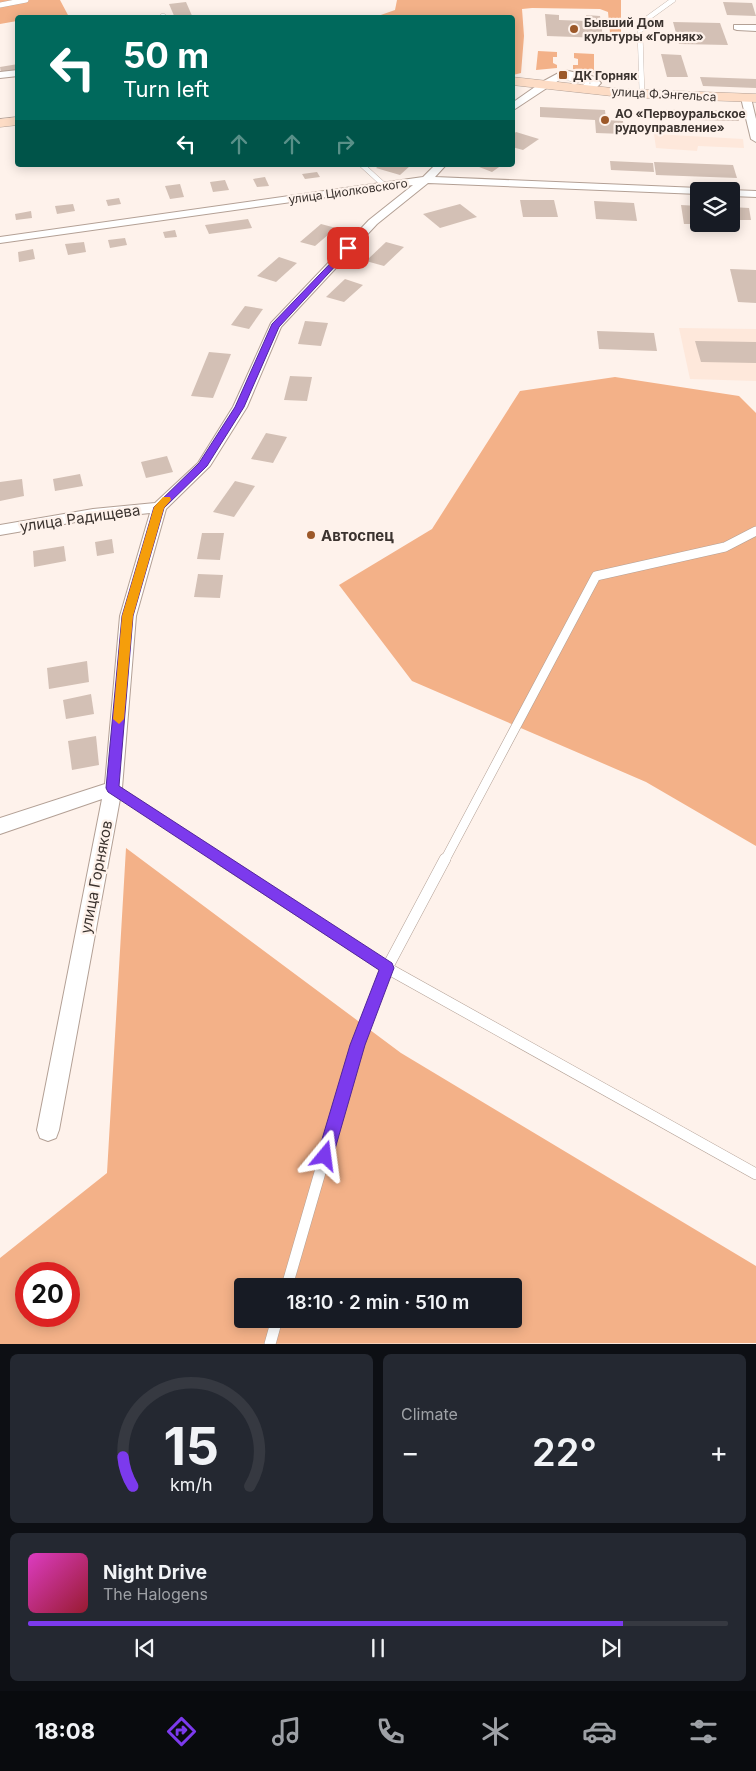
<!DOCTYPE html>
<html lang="en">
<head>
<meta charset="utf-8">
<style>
	:root { --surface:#171b24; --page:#242831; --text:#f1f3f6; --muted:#9ea1a6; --line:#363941; --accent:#7c3aed }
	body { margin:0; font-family:Inter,sans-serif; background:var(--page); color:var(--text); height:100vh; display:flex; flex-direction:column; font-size:19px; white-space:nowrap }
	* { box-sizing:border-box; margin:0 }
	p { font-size:16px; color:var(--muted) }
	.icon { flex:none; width:28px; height:28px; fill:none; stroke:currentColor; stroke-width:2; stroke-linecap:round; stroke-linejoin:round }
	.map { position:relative; height:1344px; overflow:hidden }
	.details { display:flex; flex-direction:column; gap:10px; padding:10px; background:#0d0f14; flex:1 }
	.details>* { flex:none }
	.guide { position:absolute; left:15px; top:15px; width:500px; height:152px; border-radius:5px; box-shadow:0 2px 12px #0003; background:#00695c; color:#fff; overflow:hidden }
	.tools { position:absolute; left:690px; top:182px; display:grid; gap:10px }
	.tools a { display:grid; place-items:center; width:50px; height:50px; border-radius:5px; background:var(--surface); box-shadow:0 2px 12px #0003; font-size:25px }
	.speed { position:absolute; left:15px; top:1262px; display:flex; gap:10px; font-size:25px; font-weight:700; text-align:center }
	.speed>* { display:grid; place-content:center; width:65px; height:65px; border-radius:50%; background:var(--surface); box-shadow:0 2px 12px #0003; line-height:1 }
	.speed .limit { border:8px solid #d22; background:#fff; color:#111 }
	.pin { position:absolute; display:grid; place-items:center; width:42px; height:42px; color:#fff; margin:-21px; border-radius:10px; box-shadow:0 2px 8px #0006 }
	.me { position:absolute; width:55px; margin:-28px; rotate:16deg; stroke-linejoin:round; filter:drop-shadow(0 0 4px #0008) }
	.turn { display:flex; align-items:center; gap:18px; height:105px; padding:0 25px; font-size:22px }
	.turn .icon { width:65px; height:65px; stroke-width:2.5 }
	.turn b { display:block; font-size:35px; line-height:42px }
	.lanes { display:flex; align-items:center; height:48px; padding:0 25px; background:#0003; justify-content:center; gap:25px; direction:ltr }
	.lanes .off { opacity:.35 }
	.big { font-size:38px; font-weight:600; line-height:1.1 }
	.details .tile { flex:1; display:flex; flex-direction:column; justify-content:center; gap:8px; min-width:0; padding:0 18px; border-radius:8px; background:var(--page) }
	.details .dial { align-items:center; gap:0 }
	.dial svg { height:130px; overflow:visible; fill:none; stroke:var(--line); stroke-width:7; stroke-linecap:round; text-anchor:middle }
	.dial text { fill:var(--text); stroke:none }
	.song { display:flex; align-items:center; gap:15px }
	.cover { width:60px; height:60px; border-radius:8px; background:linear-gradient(135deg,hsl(310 70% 55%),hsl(350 70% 35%)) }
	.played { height:5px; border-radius:2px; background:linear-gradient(90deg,var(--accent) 85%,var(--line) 85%) }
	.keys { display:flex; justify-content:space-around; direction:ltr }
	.heat { display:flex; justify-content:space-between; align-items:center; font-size:28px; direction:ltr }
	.details .tiles { flex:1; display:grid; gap:10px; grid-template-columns:1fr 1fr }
	.tile:last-child { grid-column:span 2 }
	.trip { position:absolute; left:234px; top:1278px; width:288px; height:50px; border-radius:5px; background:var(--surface); box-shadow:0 2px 12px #0003; font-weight:600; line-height:50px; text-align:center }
	.dock { display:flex; height:80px; justify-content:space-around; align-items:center; background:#090b0e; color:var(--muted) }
	.dock .icon { width:35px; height:35px }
	.dock .selected { color:var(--accent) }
	.dock b { font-size:22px; color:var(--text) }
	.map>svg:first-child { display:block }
</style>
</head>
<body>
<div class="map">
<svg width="756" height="1344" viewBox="0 0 756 1344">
	<rect width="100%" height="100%" fill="#fef2eb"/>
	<g fill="#fee8db">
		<polygon points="654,134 743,139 744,148 698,146 697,151 656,148"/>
		<polygon points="679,328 756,329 756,381 690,379"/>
	</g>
	<g fill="#f3b188" fill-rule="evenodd">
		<polygon points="0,0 60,0 69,17 18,18 17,21 0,24"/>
		<polygon points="397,0 621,0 621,39 613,38 610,33 608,12 600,9 532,8 522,9 524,36 521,73 513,75 512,18 422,18 401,15 397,17 375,17 395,10"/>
		<polygon points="538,51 557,52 557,57 553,57 553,63 557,65 557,68 536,70"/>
		<polygon points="574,53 594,54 594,73 573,69 573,65 578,65 578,59 574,58"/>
		<polygon points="615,377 739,396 756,413 756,846 646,782 412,681 339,585 432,529 520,391"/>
		<path d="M126,848L401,1053L756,1266V1343L0,1344V1258L107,1173ZM26,1274H69V1316H26ZM242,1286H512V1319H242Z"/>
	</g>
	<g fill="#d3c0b5">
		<polygon points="186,2 193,18 175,18 169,4"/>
		<polygon points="723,2 752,3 756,16 727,15"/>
		<polygon points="545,14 559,15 559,20 587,21 586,15 600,16 603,38 547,36"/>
		<polygon points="673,22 720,23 728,45 679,44"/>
		<polygon points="661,54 681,55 688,77 667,77"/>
		<polygon points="18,64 18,71 1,73 0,67"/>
		<polygon points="700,77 756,79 756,88 703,86"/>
		<polygon points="540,107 605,110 606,120 623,121 624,134 596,133 595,120 540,117"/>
		<polygon points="647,109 736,111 739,121 649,119"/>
		<polygon points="516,132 539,139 523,150 512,147 512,135"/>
		<polygon points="610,161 653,163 654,172 611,170"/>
		<polygon points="654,162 733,165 737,178 656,175"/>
		<polygon points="380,165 411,165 400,175 376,168"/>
		<polygon points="474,165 502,165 492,172"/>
		<polygon points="317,172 320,177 305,179 302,174"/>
		<polygon points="265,177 269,186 257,187 253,179"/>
		<polygon points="225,180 229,190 213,192 210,182"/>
		<polygon points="180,184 184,197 170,199 165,186"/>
		<polygon points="119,198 121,204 108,206 106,200"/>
		<polygon points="520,200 554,200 558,217 523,217"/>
		<polygon points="594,201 634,203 637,221 596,219"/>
		<polygon points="73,204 75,211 57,214 55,206"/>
		<polygon points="460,204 477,217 440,228 423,214"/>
		<polygon points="681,205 699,206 699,224 684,224"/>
		<polygon points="731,207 749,208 751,220 731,220"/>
		<polygon points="31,211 32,218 16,220 15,214"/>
		<polygon points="248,219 252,228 209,234 205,225"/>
		<polygon points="321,224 336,228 315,246 300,242"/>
		<polygon points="175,230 177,237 165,238 163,232"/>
		<polygon points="125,238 127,245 110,248 108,240"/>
		<polygon points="84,242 86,252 68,255 65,244"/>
		<polygon points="386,242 404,247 384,266 366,261"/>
		<polygon points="33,249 35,259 19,262 18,252"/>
		<polygon points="279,257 297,263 276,282 257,276"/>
		<polygon points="730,269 756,270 756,303 738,302"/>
		<polygon points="345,279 363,285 344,302 326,297"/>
		<polygon points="245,306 263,309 249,329 231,325"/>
		<polygon points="305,321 328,323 321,346 298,344"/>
		<polygon points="597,331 654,333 657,351 599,349"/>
		<polygon points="695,341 756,342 756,363 701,362"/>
		<polygon points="209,352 231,354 213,398 191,396"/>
		<polygon points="290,376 312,377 307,401 284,400"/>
		<polygon points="266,433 287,437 273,463 251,459"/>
		<polygon points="167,456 173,472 146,478 141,462"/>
		<polygon points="80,474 83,486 55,491 53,479"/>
		<polygon points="22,479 24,496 0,501 0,482"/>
		<polygon points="235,481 255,486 234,517 213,512"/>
		<polygon points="202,533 224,533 220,560 197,559"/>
		<polygon points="112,539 114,553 97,556 95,542"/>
		<polygon points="64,546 66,561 34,567 33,551"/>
		<polygon points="198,574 223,575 220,598 194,597"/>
		<polygon points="87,661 89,682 49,689 47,668"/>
		<polygon points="91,694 94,714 66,719 63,700"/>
		<polygon points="96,736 99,765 72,770 68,741"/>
	</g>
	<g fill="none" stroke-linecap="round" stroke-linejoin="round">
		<defs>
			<g id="lane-far2">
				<polyline points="0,5 26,0"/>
				<polyline points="163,16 163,18"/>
				<polyline points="552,81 561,77 587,81 587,85 581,89"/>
				<polyline points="642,94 640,31 648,18 673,0"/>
				<polyline points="362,165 385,186"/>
			</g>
			<g id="lane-far1">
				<polyline points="113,788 222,860"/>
				<polyline points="445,860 596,576 725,547 756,531"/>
			</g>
			<g id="lane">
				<polyline points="220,859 387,968 756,1174"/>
				<polyline points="287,1286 357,1045 387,968 445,859"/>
				<polyline points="270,1344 277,1319"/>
			</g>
			<g id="street">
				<polygon points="734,25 756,25 756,31 737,30 734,29"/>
				<polygon points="18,70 18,76 0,78 0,72"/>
				<polygon points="564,70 595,77 601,83 595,89 581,92 576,89 591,83 565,76 512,111 512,103 542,82"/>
				<polygon points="746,95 751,98 756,119 756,142 751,139 741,98"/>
				<polygon points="435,165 446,165 435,177 699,188 704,191 699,191 699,194 428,183 377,224 281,327 247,407 210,466 166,509 136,616 122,788 59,1130 56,1138 48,1141 40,1138 37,1130 102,799 0,834 0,818 105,784 120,616 150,513 93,519 0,535 0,525 93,509 155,503 198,463 233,407 271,323 369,220 413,185 0,243 0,237 423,177"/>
				<polygon points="731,190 756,191 756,197 731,196 731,191 727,191"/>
			</g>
			<g id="secondary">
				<polygon points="512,77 621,89 756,94 756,102 621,97 512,85"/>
				<polygon points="18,117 18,125 0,127 0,119"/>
			</g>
		</defs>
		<use href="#lane-far2" stroke="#b3a095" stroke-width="5.5"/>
		<use href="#lane-far1" stroke="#b3a095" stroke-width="10"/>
		<use href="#lane" stroke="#b3a095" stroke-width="12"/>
		<use href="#street" stroke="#b3a095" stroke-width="2"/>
		<use href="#secondary" stroke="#b3a095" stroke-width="1"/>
		<use href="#lane-far2" stroke="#fff" stroke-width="5"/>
		<use href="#lane-far1" stroke="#fff" stroke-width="9"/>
		<use href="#lane" stroke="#fff" stroke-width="11"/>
		<use href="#street" fill="#fff" fill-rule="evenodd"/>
		<use href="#secondary" fill="#fddcc5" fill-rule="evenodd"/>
	</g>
	<polygon fill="#7c3aed" stroke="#51269a" points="346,247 352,248 279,327 244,407 207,466 164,508 133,616 119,786 392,963 394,968 365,1045 333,1156 330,1162 325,1164 319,1162 317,1156 350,1045 379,970 108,792 106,788 122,616 154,507 199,463 235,407 272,324"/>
	<polygon fill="#f59e0b" points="163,497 170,497 171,500 164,508 133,616 124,719 119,724 113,719 122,616 154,507"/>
	<g fill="#9c5829" stroke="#fef2eb" stroke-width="2">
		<circle cx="574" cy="29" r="5"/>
		<rect x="558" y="70" width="10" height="10" rx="2.5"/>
		<circle cx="605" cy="120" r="5"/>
		<circle cx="311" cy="535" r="5"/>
	</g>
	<g text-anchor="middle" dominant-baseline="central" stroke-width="4.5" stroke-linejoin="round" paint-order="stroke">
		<g font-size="12" font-weight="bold" fill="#3b332f" stroke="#fef2eb" text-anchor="start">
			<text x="584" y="22">Бывший Дом<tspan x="584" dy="14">культуры «Горняк»</tspan></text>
			<text x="573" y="75">ДК Горняк</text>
			<text x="615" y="113">АО «Первоуральское<tspan x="615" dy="14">рудоуправление»</tspan></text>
		</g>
		<g font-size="12" fill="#3b332f" stroke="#fef2eb">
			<text transform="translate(664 94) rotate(3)">улица Ф.Энгельса</text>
			<text transform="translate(348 191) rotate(-8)">улица Циолковского</text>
		</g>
		<g font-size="15" fill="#3b332f" stroke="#fef2eb">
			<text transform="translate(80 518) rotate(-8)">улица Радищева</text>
			<text transform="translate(96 877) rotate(-79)">улица Горняков</text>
		</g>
		<g font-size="15" font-weight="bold" fill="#3b332f" stroke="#fef2eb" text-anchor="start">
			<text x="321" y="535">Автоспец</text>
		</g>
	</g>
</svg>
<div class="tools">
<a><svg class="icon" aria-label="layers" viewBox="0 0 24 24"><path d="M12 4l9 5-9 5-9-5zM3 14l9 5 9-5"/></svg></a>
</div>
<div class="speed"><div class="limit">20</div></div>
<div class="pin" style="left:348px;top:248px;background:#d93025"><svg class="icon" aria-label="arrive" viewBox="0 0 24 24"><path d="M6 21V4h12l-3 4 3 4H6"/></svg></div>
<svg class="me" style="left:325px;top:1156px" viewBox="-20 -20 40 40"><path d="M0-17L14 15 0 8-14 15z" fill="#7c3aed" stroke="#fff" stroke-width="4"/></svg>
<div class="trip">18:10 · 2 min · 510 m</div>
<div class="guide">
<div class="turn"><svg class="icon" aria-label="left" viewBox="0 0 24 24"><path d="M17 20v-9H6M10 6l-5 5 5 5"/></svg><div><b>50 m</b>Turn left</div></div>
<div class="lanes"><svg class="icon" aria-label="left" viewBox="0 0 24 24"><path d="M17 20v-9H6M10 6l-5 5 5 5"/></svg><svg class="icon off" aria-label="ahead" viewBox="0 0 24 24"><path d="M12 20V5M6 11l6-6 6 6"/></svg><svg class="icon off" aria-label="ahead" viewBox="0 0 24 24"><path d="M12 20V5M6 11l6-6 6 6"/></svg><svg class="icon off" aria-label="right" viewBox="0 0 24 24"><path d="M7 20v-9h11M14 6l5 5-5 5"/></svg></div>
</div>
</div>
<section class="details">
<div class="tiles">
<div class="tile dial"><svg viewBox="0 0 100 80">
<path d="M14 69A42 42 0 1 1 86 69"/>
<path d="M14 69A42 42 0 0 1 8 51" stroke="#7c3aed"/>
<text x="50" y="56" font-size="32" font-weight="700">15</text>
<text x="50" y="72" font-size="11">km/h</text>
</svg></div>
<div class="tile"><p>Climate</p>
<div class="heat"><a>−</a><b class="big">22°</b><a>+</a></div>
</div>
<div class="tile">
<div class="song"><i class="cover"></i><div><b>Night Drive</b><p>The Halogens</p></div></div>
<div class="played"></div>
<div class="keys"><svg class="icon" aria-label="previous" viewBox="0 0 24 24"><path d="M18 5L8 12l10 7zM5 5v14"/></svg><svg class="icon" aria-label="pause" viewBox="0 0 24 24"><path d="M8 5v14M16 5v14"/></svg><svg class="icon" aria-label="next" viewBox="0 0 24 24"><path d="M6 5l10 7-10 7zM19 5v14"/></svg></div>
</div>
</div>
</section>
<nav class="dock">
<b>18:08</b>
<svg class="icon selected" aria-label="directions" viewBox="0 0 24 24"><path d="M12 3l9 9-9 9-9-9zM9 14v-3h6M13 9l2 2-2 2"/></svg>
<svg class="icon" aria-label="music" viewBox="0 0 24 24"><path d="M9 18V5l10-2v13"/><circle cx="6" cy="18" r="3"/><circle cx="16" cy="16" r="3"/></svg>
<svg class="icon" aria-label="phone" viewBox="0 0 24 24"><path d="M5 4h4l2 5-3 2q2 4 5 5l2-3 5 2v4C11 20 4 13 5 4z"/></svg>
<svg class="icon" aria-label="climate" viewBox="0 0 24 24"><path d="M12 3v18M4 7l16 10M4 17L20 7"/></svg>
<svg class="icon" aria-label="car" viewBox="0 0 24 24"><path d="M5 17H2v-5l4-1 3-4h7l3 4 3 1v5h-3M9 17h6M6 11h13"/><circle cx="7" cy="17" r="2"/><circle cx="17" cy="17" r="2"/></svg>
<svg class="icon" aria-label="filters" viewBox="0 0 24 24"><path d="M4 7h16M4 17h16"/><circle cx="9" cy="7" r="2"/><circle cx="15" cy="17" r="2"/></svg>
</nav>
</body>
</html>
